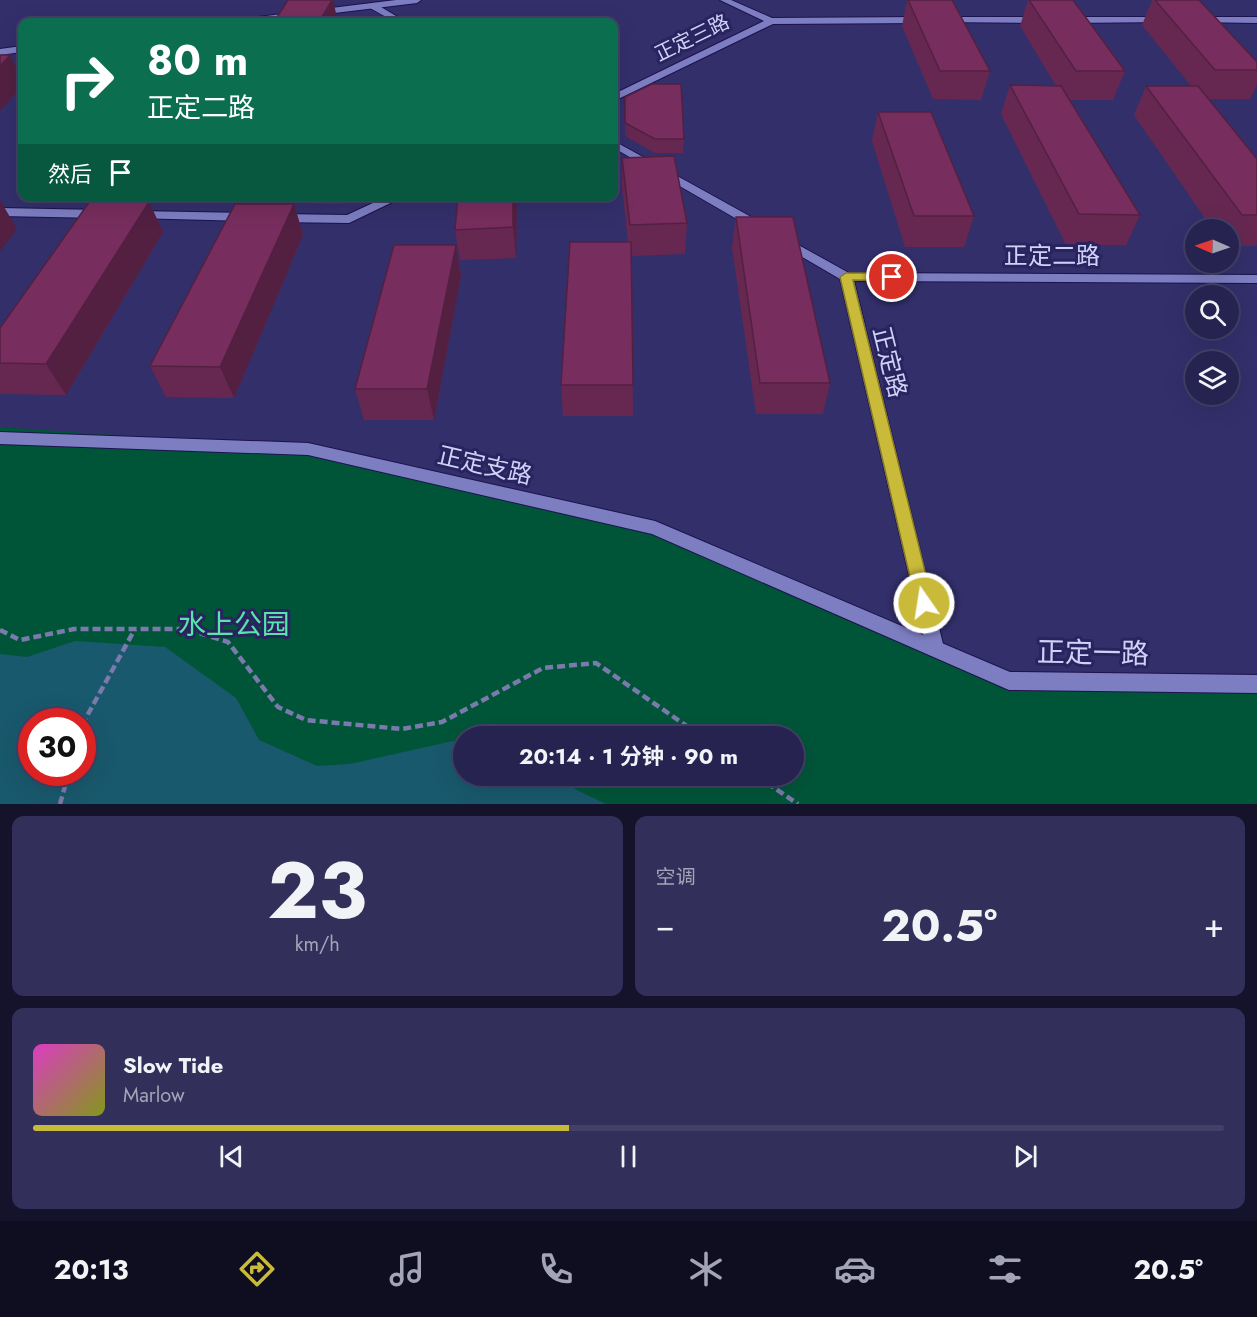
<!DOCTYPE html>
<html lang="zh">
<head>
<meta charset="utf-8">
<style>
	:root { --surface:#262350; --page:#322f5a; --text:#f1f3f6; --muted:#a4a4b7; --line:#424067; --accent:#c9ba3a }
	body { margin:0; font-family:Jost,"Noto Sans SC",sans-serif; background:var(--page); color:var(--text); height:100vh; display:flex; flex-direction:column; font-size:22px; white-space:nowrap }
	* { box-sizing:border-box; margin:0 }
	p { font-size:20px; color:var(--muted) }
	.icon { flex:none; width:33px; height:33px; fill:none; stroke:currentColor; stroke-width:2; stroke-linecap:round; stroke-linejoin:round }
	.map { position:relative; height:804px; overflow:hidden }
	.drawer { display:flex; flex-direction:column; gap:12px; padding:12px; background:#15132c; flex:1 }
	.drawer>* { flex:none }
	.banner { position:absolute; left:18px; top:18px; width:600px; height:183px; border-radius:12px; box-shadow:0 6px 24px #0002,0 0 0 2px var(--line); background:#0b6e4f; color:#fff; overflow:hidden }
	.needle { width:39px; rotate:272deg }
	.fabs { position:absolute; left:1185px; top:219px; display:grid; gap:12px }
	.fabs a { display:grid; place-items:center; width:54px; height:54px; border-radius:50%; background:var(--surface); box-shadow:0 6px 24px #0002,0 0 0 2px var(--line); font-size:30px }
	.speed { position:absolute; left:18px; top:708px; display:flex; gap:12px; font-size:30px; font-weight:700; text-align:center }
	.speed>* { display:grid; place-content:center; width:78px; height:78px; border-radius:50%; background:var(--surface); box-shadow:0 6px 24px #0002,0 0 0 2px var(--line); line-height:1 }
	.speed .limit { border:9px solid #d22; background:#fff; color:#111 }
	.pin { position:absolute; display:grid; place-items:center; width:51px; height:51px; color:#fff; margin:-26px; border:3px solid #fff; border-radius:50%; box-shadow:0 2px 6px #0007 }
	.me { position:absolute; width:66px; margin:-33px; rotate:347deg; stroke-linejoin:round; filter:drop-shadow(0 0 4px #0008) }
	.turn { display:flex; align-items:center; gap:21px; height:126px; padding:0 30px; font-size:27px }
	.turn .icon { width:78px; height:78px; stroke-width:2.5 }
	.turn b { display:block; font-size:42px; line-height:51px }
	.then { display:flex; align-items:center; height:57px; padding:0 30px; background:#0003; gap:12px; font-size:22px }
	.big { font-size:45px; font-weight:700; line-height:1.1 }
	.drawer .widget { flex:1; display:flex; flex-direction:column; justify-content:center; gap:9px; min-width:0; padding:0 21px; border-radius:12px; background:var(--page) }
	.drawer .dial { align-items:center; gap:0 }
	.dial b { font-size:78px; line-height:1 }
	.song { display:flex; align-items:center; gap:18px }
	.cover { width:72px; height:72px; border-radius:9px; background:linear-gradient(135deg,hsl(310 70% 55%),hsl(70 70% 35%)) }
	.played { height:6px; border-radius:3px; background:linear-gradient(90deg,var(--accent) 45%,var(--line) 45%) }
	.keys { display:flex; justify-content:space-around; direction:ltr }
	.heat { display:flex; justify-content:space-between; align-items:center; font-size:33px; direction:ltr }
	.drawer .tiles { flex:1; display:grid; gap:12px; grid-template-columns:1fr 1fr }
	.widget:last-child { grid-column:span 2 }
	.trip { position:absolute; left:453px; top:726px; width:351px; height:60px; border-radius:30px; background:var(--surface); box-shadow:0 6px 24px #0002,0 0 0 2px var(--line); font-weight:700; line-height:60px; text-align:center }
	.dock { display:flex; height:96px; justify-content:space-around; align-items:center; background:#0f0e20; color:var(--muted) }
	.dock .icon { width:42px; height:42px }
	.dock .on { color:var(--accent) }
	.dock b { font-size:27px; color:var(--text) }
	.map>svg:first-child { display:block }
</style>
</head>
<body>
<div class="map">
<svg width="1257" height="804" viewBox="0 0 1257 804">
	<rect width="100%" height="100%" fill="#332f6b"/>
	<polygon fill="#393478" points="260,197 260,196 358,197 341,204 257,202"/>
	<path fill="#005539" fill-rule="evenodd" d="M0,427L326,450L655,528L1009,681L1257,684V804H0ZM32,722H82V772H32ZM464,736H794V776H464Z"/>
	<path fill="#19596d" fill-rule="evenodd" d="M75,641L165,647L236,698L259,740L317,766L350,764L453,741H463L464,776H548L606,804H0V654L27,657ZM32,722H82V772H32Z"/>
	<g fill="none" stroke-linecap="round" stroke-linejoin="round">
		<defs>
			<g id="service">
				<polygon points="396,0 421,0 417,3 260,22 237,22 242,19"/>
				<polygon points="720,0 731,0 772,18 921,17 926,20 921,23 773,24 614,101 614,94 764,21"/>
				<polygon points="945,17 1041,17 1046,20 1041,23 942,22 940,20"/>
				<polygon points="1164,17 1169,20 1167,22 1068,23 1063,20 1068,17"/>
				<polygon points="1197,17 1257,17 1257,23 1194,22 1192,20"/>
				<polygon points="22,46 22,52 0,55 0,49"/>
				<polygon points="388,196 405,196 349,223 278,222 272,218 278,214 347,215"/>
				<polygon points="0,208 101,210 107,214 101,218 0,216"/>
				<polygon points="137,211 248,213 254,217 248,221 133,218 133,212"/>
				<polygon points="0,432 308,443 655,521 1010,672 1257,675 1257,693 1009,690 652,534 308,455 0,444"/>
			</g>
			<g id="minor">
				<polygon points="370,4 376,4 406,22 395,22 370,8"/>
				<polygon points="614,141 762,223 764,226 762,229 754,229 614,148"/>
				<polygon points="784,237 849,273 1257,275 1257,283 854,281 944,648 942,654 935,657 928,654 926,648 840,279 780,244 778,241"/>
			</g>
		</defs>
		<use href="#service" stroke="#1c134e" stroke-width="2"/>
		<use href="#minor" stroke="#1c134e" stroke-width="2"/>
		<g stroke="#7b7aac" stroke-width="4.5" stroke-dasharray="8 4" stroke-linecap="butt">
			<polyline points="0,630 20,640 74,629 186,629 228,642 278,707 306,720 402,729 442,722 543,668 596,663 701,736"/>
			<polyline points="82,725 135,629"/>
			<polyline points="757,776 798,804"/>
			<polyline points="60,804 69,772"/>
		</g>
		<use href="#service" fill="#7d7ec2" fill-rule="evenodd"/>
		<use href="#minor" fill="#7d7ec2" fill-rule="evenodd"/>
	</g>
	<g fill="#662851">
		<polygon points="907,0 952,0 990,71 981,100 933,99 902,26"/>
		<polygon points="1028,0 1073,0 1125,71 1113,100 1070,100 1140,215 1126,245 1066,245 1001,114 1010,85 1056,86 1020,26"/>
		<polygon points="1152,0 1199,0 1257,62 1257,85 1250,99 1208,99 1257,159 1257,246 1228,246 1228,230 1213,230 1134,115 1146,86 1191,86 1142,25"/>
		<polygon points="625,97 684,139 683,153 655,153 625,136"/>
		<polygon points="878,112 974,216 964,247 905,247 872,141"/>
		<polygon points="622,158 687,223 685,254 632,256 633,416 563,416 561,385 628,242 622,188"/>
		<polygon points="517,196 516,258 460,260 455,230"/>
		<polygon points="149,202 163,232 66,395 0,394 0,328"/>
		<polygon points="294,204 303,235 234,398 166,397 150,366"/>
		<polygon points="736,217 830,383 823,414 756,414 732,248"/>
		<polygon points="456,245 461,276 434,420 364,420 355,389"/>
	</g>
	<g fill="#532042">
		<polygon points="332,0 333,0 338,22 319,22"/>
		<polygon points="10,55 22,79 22,86 0,111 0,66"/>
		<polygon points="513,196 517,196 516,258 513,227"/>
		<polygon points="0,200 17,229 0,251"/>
		<polygon points="149,202 163,232 66,395 46,364"/>
		<polygon points="294,204 303,235 234,398 220,367"/>
		<polygon points="456,245 461,276 434,420 427,389"/>
	</g>
	<g fill="#772e5e" stroke="#532042" stroke-width="1.5">
		<polygon points="288,0 332,0 319,22 274,22"/>
		<polygon points="908,0 952,0 990,71 940,71"/>
		<polygon points="1029,0 1073,0 1125,71 1076,71"/>
		<polygon points="1155,0 1199,0 1257,62 1257,70 1215,70"/>
		<polygon points="143,17 187,18 184,22 138,22"/>
		<polygon points="0,55 10,55 0,66"/>
		<polygon points="652,84 681,84 684,139 655,139 625,123 625,97"/>
		<polygon points="1010,85 1061,86 1140,215 1079,214"/>
		<polygon points="1146,86 1198,86 1257,159 1257,215 1242,215"/>
		<polygon points="878,112 931,112 974,216 914,216"/>
		<polygon points="674,156 687,223 630,225 622,158"/>
		<polygon points="458,196 513,196 513,227 455,230"/>
		<polygon points="90,201 149,202 46,364 0,363 0,328"/>
		<polygon points="235,204 294,204 220,367 150,366"/>
		<polygon points="736,217 793,217 830,383 760,383"/>
		<polygon points="570,242 631,242 633,385 561,385"/>
		<polygon points="394,245 456,245 427,389 355,389"/>
	</g>
	<polygon fill="#c9ba3a" stroke="#837926" stroke-width="1.5" points="846,273 892,273 898,277 892,281 853,280 933,603 930,609 924,611 918,609 916,603 840,277"/>
	<g text-anchor="middle" dominant-baseline="central" stroke-width="6" stroke-linejoin="round" paint-order="stroke">
		<g font-size="20" fill="#cfd2f7" stroke="#29245f">
			<text transform="translate(692 38) rotate(-26)">正定三路</text>
		</g>
		<g font-size="24" fill="#cfd2f7" stroke="#29245f">
			<text x="1052" y="255">正定二路</text>
			<text transform="translate(890 362) rotate(76)">正定路</text>
			<text transform="translate(485 465) rotate(13)">正定支路</text>
		</g>
		<g font-size="28" fill="#58e4aa" stroke="#29245f">
			<text x="234" y="624">水上公园</text>
		</g>
		<g font-size="28" fill="#cfd2f7" stroke="#29245f">
			<text transform="translate(1093 653) rotate(1)">正定一路</text>
		</g>
	</g>
</svg>
<div class="fabs">
<a><svg class="needle" viewBox="-14 -14 28 28"><path d="M0-13l5 13h-10z" fill="#e53935"/><path d="M0 13l5-13h-10z" fill="#a4a4b7"/></svg></a>
<a><svg class="icon" aria-label="search" viewBox="0 0 24 24"><circle cx="10" cy="10" r="6"/><path d="M15 15l6 6"/></svg></a>
<a><svg class="icon" aria-label="layers" viewBox="0 0 24 24"><path d="M12 4l9 5-9 5-9-5zM3 14l9 5 9-5"/></svg></a>
</div>
<div class="speed"><div class="limit">30</div></div>
<div class="pin" style="left:892px;top:277px;background:#d93025"><svg class="icon" aria-label="arrive" viewBox="0 0 24 24"><path d="M6 21V4h12l-3 4 3 4H6"/></svg></div>
<svg class="me" style="left:924px;top:603px" viewBox="-20 -20 40 40"><circle r="17" fill="#c9ba3a" stroke="#fff" stroke-width="3"/><path d="M0-11L8 9 0 5-8 9z" fill="#fff"/></svg>
<div class="trip">20:14 · 1 分钟 · 90 m</div>
<div class="banner">
<div class="turn"><svg class="icon" aria-label="right" viewBox="0 0 24 24"><path d="M7 20v-9h11M14 6l5 5-5 5"/></svg><div><b>80 m</b>正定二路</div></div>
<div class="then">然后<svg class="icon" aria-label="arrive" viewBox="0 0 24 24"><path d="M6 21V4h12l-3 4 3 4H6"/></svg></div>
</div>
</div>
<section class="drawer">
<div class="tiles">
<div class="widget dial"><b>23</b><p>km/h</p></div>
<div class="widget"><p>空调</p>
<div class="heat"><a>−</a><b class="big">20.5°</b><a>+</a></div>
</div>
<div class="widget">
<div class="song"><i class="cover"></i><div><b>Slow Tide</b><p>Marlow</p></div></div>
<div class="played"></div>
<div class="keys"><svg class="icon" aria-label="previous" viewBox="0 0 24 24"><path d="M18 5L8 12l10 7zM5 5v14"/></svg><svg class="icon" aria-label="pause" viewBox="0 0 24 24"><path d="M8 5v14M16 5v14"/></svg><svg class="icon" aria-label="next" viewBox="0 0 24 24"><path d="M6 5l10 7-10 7zM19 5v14"/></svg></div>
</div>
</div>
</section>
<nav class="dock">
<b>20:13</b>
<svg class="icon on" aria-label="directions" viewBox="0 0 24 24"><path d="M12 3l9 9-9 9-9-9zM9 14v-3h6M13 9l2 2-2 2"/></svg>
<svg class="icon" aria-label="music" viewBox="0 0 24 24"><path d="M9 18V5l10-2v13"/><circle cx="6" cy="18" r="3"/><circle cx="16" cy="16" r="3"/></svg>
<svg class="icon" aria-label="phone" viewBox="0 0 24 24"><path d="M5 4h4l2 5-3 2q2 4 5 5l2-3 5 2v4C11 20 4 13 5 4z"/></svg>
<svg class="icon" aria-label="climate" viewBox="0 0 24 24"><path d="M12 3v18M4 7l16 10M4 17L20 7"/></svg>
<svg class="icon" aria-label="car" viewBox="0 0 24 24"><path d="M5 17H2v-5l4-1 3-4h7l3 4 3 1v5h-3M9 17h6M6 11h13"/><circle cx="7" cy="17" r="2"/><circle cx="17" cy="17" r="2"/></svg>
<svg class="icon" aria-label="filters" viewBox="0 0 24 24"><path d="M4 7h16M4 17h16"/><circle cx="9" cy="7" r="2"/><circle cx="15" cy="17" r="2"/></svg>
<b>20.5°</b>
</nav>
</body>
</html>
